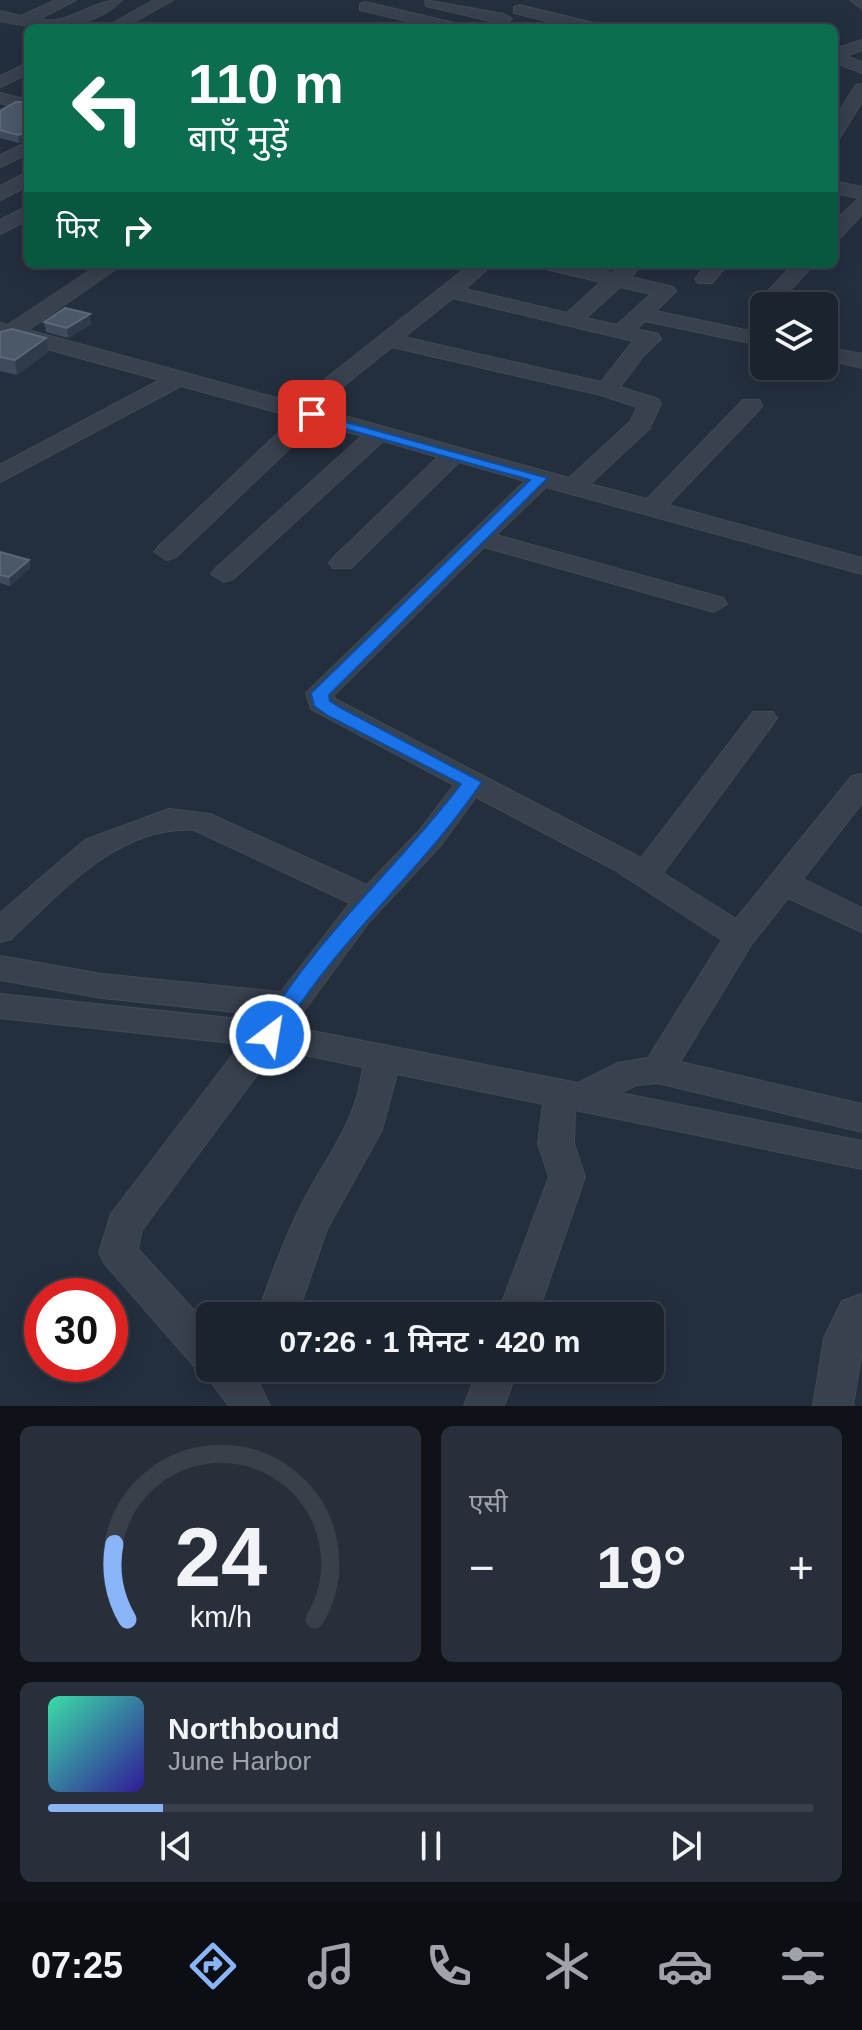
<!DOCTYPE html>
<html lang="hi">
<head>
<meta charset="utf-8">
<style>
	:root { --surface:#1b232e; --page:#282f3a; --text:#f1f3f6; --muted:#a0a4aa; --line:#39404a; --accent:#8ab4f8 }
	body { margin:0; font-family:Helvetica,"Noto Sans Devanagari",sans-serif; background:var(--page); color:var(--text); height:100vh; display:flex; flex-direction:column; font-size:30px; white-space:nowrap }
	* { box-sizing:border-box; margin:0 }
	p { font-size:26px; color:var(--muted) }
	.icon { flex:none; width:44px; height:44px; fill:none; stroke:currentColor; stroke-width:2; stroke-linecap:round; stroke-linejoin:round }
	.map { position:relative; height:1406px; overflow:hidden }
	.drawer { display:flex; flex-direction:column; gap:20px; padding:20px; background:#0f1319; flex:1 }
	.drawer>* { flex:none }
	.top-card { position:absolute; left:24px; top:24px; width:814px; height:244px; border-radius:12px; box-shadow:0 4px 20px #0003,0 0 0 2px var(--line); background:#0b6e4f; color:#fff; overflow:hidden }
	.fabs { position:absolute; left:750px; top:292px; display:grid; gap:16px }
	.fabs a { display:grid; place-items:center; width:88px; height:88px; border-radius:12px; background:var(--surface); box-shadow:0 4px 20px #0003,0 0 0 2px var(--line); font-size:40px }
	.speed { position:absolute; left:24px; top:1278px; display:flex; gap:16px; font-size:40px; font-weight:700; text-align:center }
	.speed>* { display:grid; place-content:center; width:104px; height:104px; border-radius:50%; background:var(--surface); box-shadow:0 4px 20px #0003,0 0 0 2px var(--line); line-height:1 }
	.speed .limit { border:12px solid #d22; background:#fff; color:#111 }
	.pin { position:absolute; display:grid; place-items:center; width:68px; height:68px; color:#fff; margin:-34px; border-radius:16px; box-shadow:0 4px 12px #0006 }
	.me { position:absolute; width:88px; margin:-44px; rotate:31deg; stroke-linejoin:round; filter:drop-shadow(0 0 6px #0008) }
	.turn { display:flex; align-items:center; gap:28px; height:168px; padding:0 32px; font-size:36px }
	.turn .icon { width:104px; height:104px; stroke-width:2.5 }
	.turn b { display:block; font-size:56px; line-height:68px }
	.then { display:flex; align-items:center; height:76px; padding:0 32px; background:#0003; gap:16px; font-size:30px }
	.big { font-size:60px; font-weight:600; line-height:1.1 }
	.drawer .tile { flex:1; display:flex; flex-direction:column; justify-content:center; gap:12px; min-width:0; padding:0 28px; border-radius:12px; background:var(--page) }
	.drawer .dial { align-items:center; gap:0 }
	.dial svg { height:208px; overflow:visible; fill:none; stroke:var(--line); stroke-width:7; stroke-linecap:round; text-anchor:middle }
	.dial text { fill:var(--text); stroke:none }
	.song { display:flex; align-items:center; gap:24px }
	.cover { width:96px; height:96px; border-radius:12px; background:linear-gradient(135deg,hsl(160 70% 55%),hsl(250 70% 35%)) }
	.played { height:8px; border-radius:4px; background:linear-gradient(90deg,var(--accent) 15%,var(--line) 15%) }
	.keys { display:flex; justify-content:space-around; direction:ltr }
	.heat { display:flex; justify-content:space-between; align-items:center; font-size:44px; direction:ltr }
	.drawer .tiles { flex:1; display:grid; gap:20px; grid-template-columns:1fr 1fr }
	.tile:last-child { grid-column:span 2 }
	.trip { position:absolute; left:196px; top:1302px; width:468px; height:80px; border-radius:12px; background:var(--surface); box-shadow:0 4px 20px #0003,0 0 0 2px var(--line); font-weight:600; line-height:80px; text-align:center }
	.menu { display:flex; height:128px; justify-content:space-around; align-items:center; background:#0b0e12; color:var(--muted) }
	.menu .icon { width:56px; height:56px }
	.menu .on { color:var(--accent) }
	.menu b { font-size:36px; color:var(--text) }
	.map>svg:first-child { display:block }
</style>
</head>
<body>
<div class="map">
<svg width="862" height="1406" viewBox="0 0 862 1406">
	<rect width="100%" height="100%" fill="#242f3e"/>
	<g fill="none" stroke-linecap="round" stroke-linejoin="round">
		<defs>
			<g id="minor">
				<path d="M56,0H76L39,19C70,26 88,0 122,0C87,33 43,30 0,21V11L21,16Z"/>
				<polygon points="154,0 173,0 124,28 104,28"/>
				<polygon points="425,0 504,14 512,19 504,24 426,6"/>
				<polygon points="850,0 862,0 862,9"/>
				<polygon points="365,2 463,25 465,28 437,28 360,10 360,4"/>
				<polygon points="519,5 602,25 604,28 576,28 514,13 514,7"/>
				<polygon points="862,40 862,50 846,56 862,62 862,73 834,62 834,49"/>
				<polygon points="28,63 28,74 0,87 0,76"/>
				<polygon points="862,84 862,102 840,137 834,138 834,119 856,85"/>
				<polygon points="0,93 28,100 28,110 0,103"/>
				<polygon points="28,142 28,154 0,167 0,155"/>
				<polygon points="28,172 28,186 0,200 0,186"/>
				<polygon points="834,181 862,187 862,214 841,237 834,239 834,222 859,198 834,193"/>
				<polygon points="28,206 28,220 0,234 0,220"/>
				<path d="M100,264H123L28,330L295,403L471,264H493L465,289L567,313L601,282L542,268L539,264H575L612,273L627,264L637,270L631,277L673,287L676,291L656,311L764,334V346L645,321L636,329L658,334L661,339L644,355L620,387L658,399L661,404L649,429L590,484L647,499L743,400H759L762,405L759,410L668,505L862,558V574L546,487L496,535L723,598L727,604L714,612L484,547L334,695L335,699L641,858L753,712H773L777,718L773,724L663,873L736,919L852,776L862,774V803L803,879L862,908V932L788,898L751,945L680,1062L862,1104V1132L658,1083L636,1085L620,1093L862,1141V1169L575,1110L574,1143L585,1177L537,1316H497L549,1177L538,1143L543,1104L397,1074L382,1130L327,1229L297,1316H257C270,1279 283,1242 301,1206C326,1156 356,1125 363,1067L276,1049L142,1230L138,1249L210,1328V1368H247L256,1377L270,1406H229L202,1370L196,1368L105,1264L99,1253L111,1214L241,1044L0,1018V994L259,1021L264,1015L102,998L0,980V956L102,974L281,992L350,903L194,830C119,825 61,892 11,939L0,942V913L85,840L169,809L210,814L367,885L419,831L454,785L311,709L306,693L525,481L459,462L351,568H333L329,563L333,558L438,457L383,441L233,579L224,582L211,574L215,569L362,436L316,423L176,557L167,560L154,552L158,547L295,417L181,386L0,482V465L160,380L14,340L0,345V323L8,325ZM620,287L651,294L617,325L586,318ZM453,298L633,341L601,382L404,337ZM392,347L601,395L637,407L631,421L569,478L316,408ZM476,797L615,870L722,940L648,1058L618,1063L578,1083L292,1027L369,922L441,845Z"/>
				<polygon points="707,264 728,264 712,283 698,283 695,279"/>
				<polygon points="793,264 814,264 776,306 764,306 764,312 758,310 755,306 758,302"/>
				<polygon points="824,347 862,354 862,368 824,359"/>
				<polygon points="862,1294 862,1350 853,1406 813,1406 824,1338 842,1301"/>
				<polygon points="478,1368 518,1368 504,1406 464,1406"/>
			</g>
		</defs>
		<use href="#minor" stroke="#414a57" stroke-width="2"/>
		<use href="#minor" fill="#38414e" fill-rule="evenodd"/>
	</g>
	<g fill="#3f4b5c">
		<polygon points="28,102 28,139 19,143 0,138 0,111"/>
		<polygon points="44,322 91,324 68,338 46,332"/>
		<polygon points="0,332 48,352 17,375 0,371"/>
		<polygon points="0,552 29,560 30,568 10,586 0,583"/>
	</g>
	<g fill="#2f3b4b">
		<polygon points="28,131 28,139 19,143 18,135"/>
		<polygon points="90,314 91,324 68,338 67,328"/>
		<polygon points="46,338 48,352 17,375 15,360"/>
		<polygon points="29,560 30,568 10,586 9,577"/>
	</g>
	<g fill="#4b5868" stroke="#5c6777" stroke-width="2">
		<polygon points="16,102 28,102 28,132 18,135 0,130 0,111"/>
		<polygon points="65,308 90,314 67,328 44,322"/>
		<polygon points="12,329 46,338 15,360 0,357 0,332"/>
		<polygon points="0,552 29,560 9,577 0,575"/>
	</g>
	<path fill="#1a73e8" stroke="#114b97" stroke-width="2" d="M306,411L548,478L329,695L330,701L341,708L482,782C420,874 332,944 277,1041L270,1043L259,1035C312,940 396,870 461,784L328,716L314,706L311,693L530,480L306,418Z"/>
</svg>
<div class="fabs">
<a><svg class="icon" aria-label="layers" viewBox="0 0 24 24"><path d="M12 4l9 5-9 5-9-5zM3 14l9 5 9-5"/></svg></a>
</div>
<div class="speed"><div class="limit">30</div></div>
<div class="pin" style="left:312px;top:414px;background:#d93025"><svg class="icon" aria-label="arrive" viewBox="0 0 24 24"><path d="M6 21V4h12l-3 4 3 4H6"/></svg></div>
<svg class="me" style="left:270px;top:1035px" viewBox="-20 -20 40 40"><circle r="17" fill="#1a73e8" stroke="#fff" stroke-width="3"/><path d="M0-11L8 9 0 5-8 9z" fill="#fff"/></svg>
<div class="trip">07:26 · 1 मिनट · 420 m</div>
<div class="top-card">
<div class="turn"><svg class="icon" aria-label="left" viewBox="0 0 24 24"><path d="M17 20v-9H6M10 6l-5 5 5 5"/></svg><div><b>110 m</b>बाएँ मुड़ें</div></div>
<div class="then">फिर<svg class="icon" aria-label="right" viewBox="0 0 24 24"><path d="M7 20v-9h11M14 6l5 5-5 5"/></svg></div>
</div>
</div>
<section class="drawer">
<div class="tiles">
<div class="tile dial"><svg viewBox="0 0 100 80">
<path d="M14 69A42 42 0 1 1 86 69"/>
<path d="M14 69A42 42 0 0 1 9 40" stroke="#8ab4f8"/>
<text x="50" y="56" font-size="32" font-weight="700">24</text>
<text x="50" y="72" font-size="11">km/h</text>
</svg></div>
<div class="tile"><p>एसी</p>
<div class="heat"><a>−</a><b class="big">19°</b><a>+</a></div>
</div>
<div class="tile">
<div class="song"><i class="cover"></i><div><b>Northbound</b><p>June Harbor</p></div></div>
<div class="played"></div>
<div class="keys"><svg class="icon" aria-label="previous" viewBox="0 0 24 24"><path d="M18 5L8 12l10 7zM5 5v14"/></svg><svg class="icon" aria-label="pause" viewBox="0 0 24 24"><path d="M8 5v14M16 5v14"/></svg><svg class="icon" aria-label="next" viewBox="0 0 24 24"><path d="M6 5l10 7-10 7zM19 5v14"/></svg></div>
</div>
</div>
</section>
<nav class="menu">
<b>07:25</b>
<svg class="icon on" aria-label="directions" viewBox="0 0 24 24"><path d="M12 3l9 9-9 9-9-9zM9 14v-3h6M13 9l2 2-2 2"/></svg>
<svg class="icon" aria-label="music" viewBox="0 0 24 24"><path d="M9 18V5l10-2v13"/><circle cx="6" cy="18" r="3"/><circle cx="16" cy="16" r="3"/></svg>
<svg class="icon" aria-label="phone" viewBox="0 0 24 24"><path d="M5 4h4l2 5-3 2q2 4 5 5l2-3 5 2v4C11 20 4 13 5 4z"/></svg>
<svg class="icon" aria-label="climate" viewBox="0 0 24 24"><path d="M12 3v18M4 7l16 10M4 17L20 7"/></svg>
<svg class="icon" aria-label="car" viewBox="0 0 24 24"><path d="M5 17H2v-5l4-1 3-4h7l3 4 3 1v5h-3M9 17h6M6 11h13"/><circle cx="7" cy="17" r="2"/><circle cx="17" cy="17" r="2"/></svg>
<svg class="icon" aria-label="filters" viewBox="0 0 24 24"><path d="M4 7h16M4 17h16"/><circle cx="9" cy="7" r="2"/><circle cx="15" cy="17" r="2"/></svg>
</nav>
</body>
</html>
